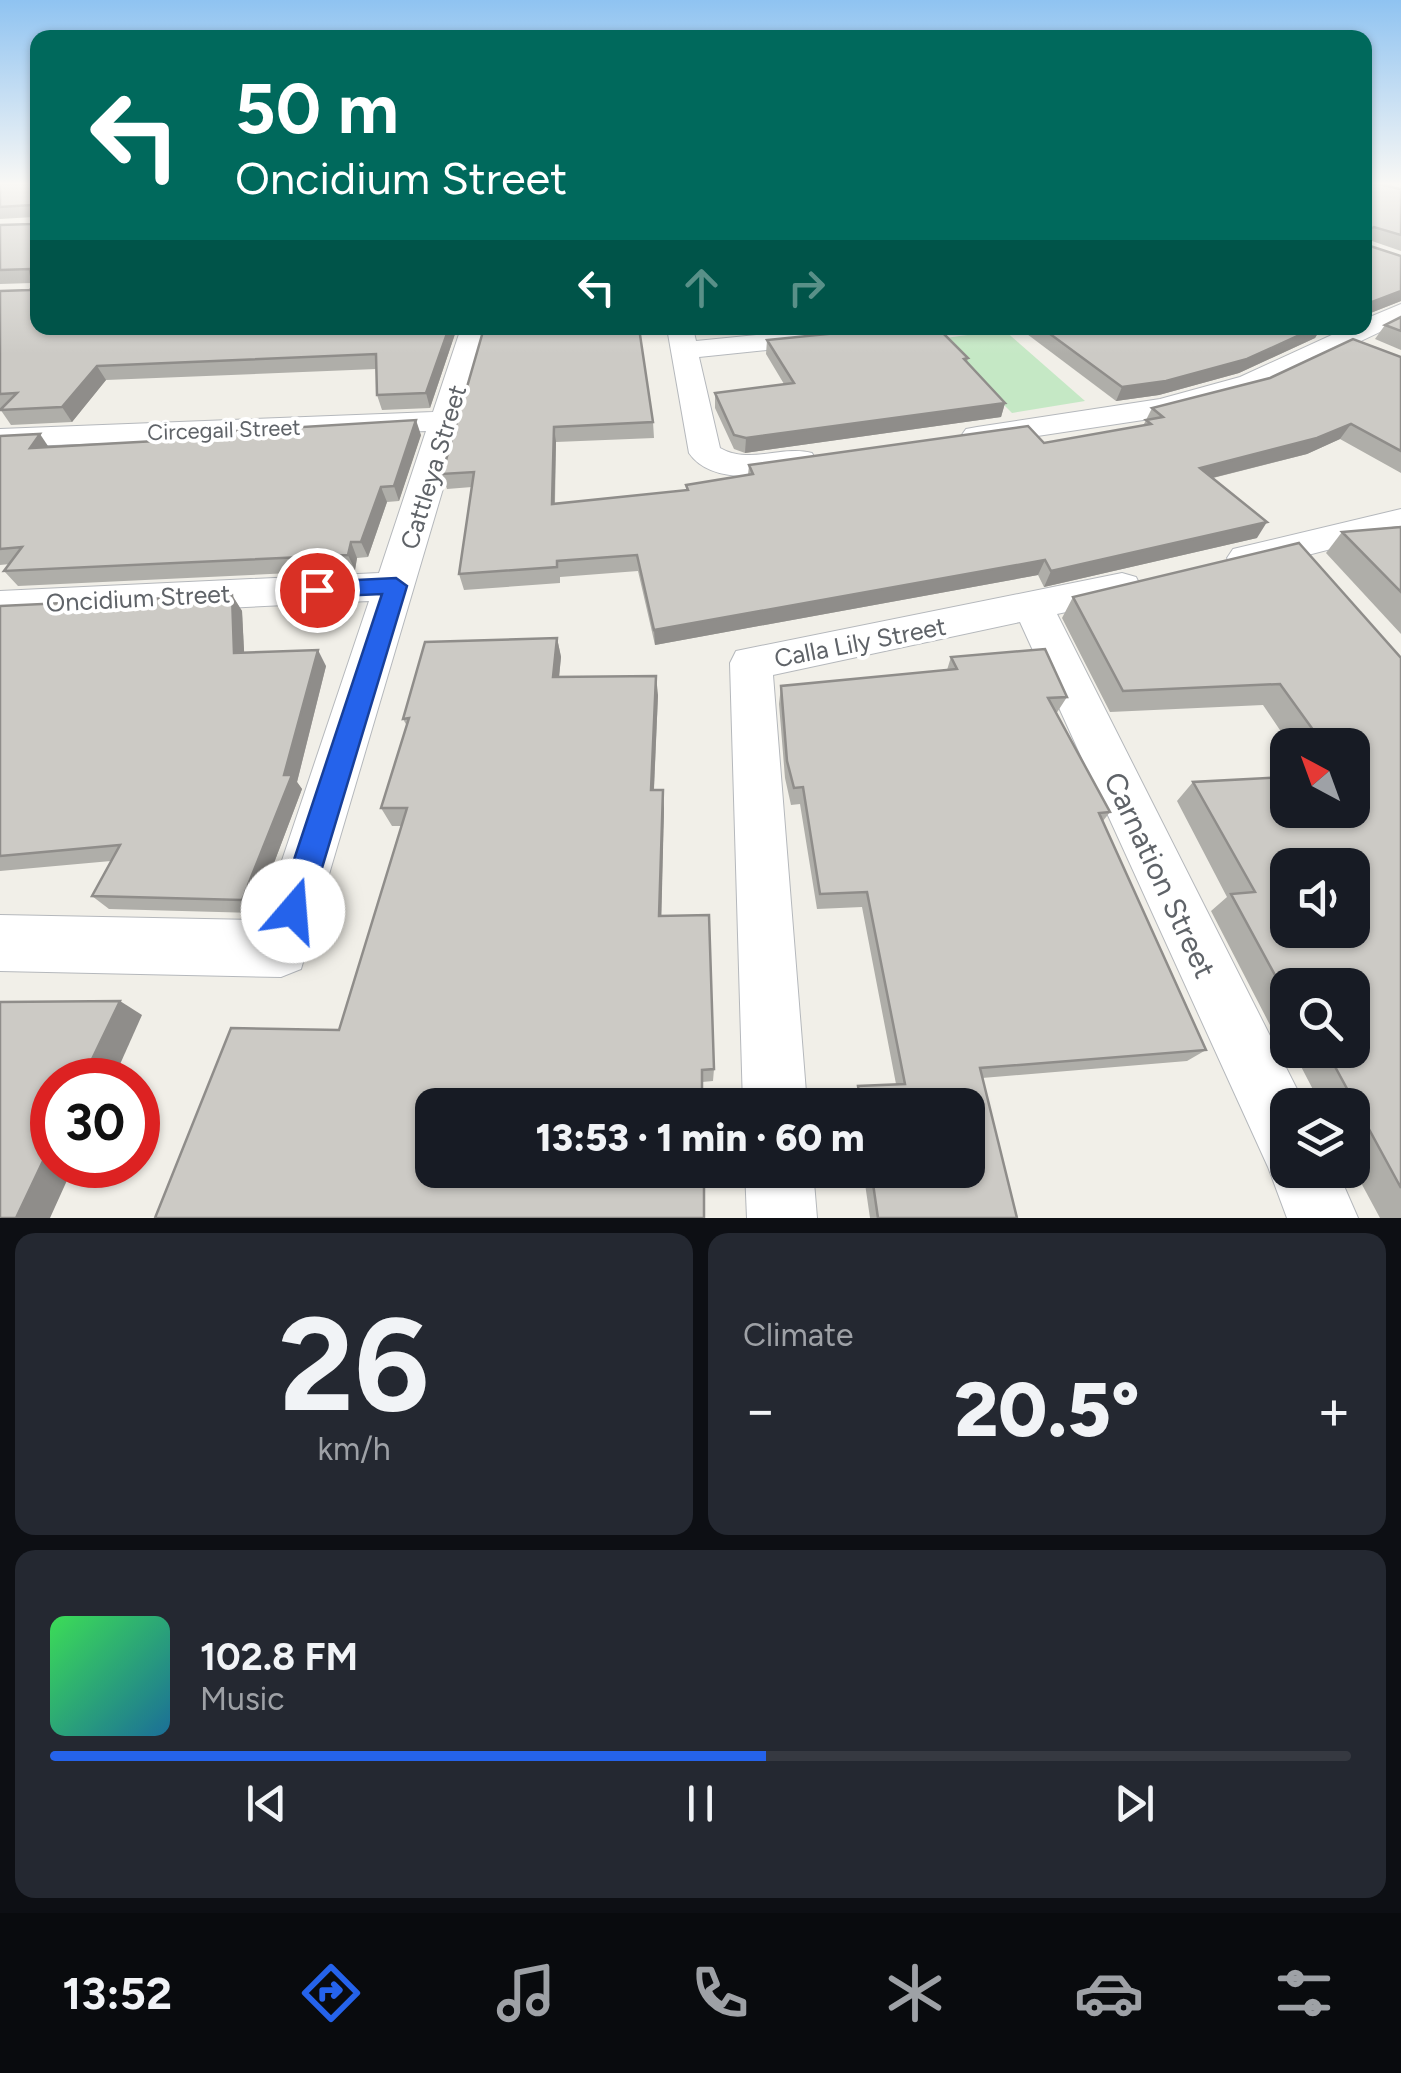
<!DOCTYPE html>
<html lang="en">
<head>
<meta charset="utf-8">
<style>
	:root { --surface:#171b24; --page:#242831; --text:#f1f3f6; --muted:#9ea1a6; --line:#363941; --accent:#2563eb }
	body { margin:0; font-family:Figtree,sans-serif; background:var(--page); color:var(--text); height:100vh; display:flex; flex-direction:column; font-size:38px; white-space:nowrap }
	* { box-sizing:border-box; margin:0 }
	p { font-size:32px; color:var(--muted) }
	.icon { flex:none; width:55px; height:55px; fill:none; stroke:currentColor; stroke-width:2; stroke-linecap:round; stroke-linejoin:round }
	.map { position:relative; height:1218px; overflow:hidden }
	.panel { display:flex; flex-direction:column; gap:15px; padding:15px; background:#0d0f14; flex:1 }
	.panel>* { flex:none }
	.banner { position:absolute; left:30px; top:30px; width:1342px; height:305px; border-radius:20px; box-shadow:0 2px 8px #0004; background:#00695c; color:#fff; overflow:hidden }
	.needle { width:65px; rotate:319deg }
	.tools { position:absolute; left:1270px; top:728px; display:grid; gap:20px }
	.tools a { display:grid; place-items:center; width:100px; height:100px; border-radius:20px; background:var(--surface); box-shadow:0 2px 8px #0004; font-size:50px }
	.speed { position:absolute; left:30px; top:1058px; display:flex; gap:20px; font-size:50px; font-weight:700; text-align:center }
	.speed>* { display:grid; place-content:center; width:130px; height:130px; border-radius:50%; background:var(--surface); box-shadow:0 2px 8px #0004; line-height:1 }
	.speed .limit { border:15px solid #d22; background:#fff; color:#111 }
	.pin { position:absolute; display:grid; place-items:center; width:85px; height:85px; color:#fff; margin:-42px; border:5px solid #fff; border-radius:50%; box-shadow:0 2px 10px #0007 }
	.me { position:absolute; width:110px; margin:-55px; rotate:18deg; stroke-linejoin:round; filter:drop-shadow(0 0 8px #0008) }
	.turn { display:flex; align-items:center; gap:35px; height:210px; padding:0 40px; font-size:45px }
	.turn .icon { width:130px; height:130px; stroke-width:2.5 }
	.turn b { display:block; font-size:70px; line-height:85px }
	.lanes { display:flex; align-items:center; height:95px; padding:0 40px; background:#0003; justify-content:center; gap:50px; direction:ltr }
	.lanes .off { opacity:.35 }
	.big { font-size:75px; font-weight:800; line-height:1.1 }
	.panel .tile { flex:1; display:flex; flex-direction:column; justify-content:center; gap:15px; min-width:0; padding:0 35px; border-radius:20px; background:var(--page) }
	.panel .dial { align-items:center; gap:0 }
	.dial b { font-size:130px; line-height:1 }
	.song { display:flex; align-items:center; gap:30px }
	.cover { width:120px; height:120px; border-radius:15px; background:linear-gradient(135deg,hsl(130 70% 55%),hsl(200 70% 35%)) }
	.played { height:10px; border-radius:5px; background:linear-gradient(90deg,var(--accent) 55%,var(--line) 55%) }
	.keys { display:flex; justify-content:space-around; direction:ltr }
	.heat { display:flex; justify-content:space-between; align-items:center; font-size:55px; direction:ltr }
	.panel .tiles { flex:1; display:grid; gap:15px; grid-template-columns:1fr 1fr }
	.tile:last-child { grid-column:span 2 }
	.trip { position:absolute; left:415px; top:1088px; width:570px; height:100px; border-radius:20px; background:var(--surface); box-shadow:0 2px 8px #0004; font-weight:800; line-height:100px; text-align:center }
	.dock { display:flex; height:160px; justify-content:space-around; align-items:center; background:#090b0e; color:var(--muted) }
	.dock .icon { width:70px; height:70px }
	.dock .on { color:var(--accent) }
	.dock b { font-size:45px; color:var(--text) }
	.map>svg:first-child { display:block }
</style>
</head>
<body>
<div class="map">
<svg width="1401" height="1218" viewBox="0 0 1401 1218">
	<rect width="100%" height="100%" fill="#f1efe8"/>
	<polygon fill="#c5e8c5" points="1004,330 1085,401 1012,413 938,339"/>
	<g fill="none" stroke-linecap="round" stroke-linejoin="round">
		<defs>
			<g id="street">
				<polygon points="1401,304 1401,322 1260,389 1163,417 977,445 966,443 961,436 966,429 977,427 1160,399 1240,377 1347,328 1365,328 1365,319"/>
				<polygon points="461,328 487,328 463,421 301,969 281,977 0,971 0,915 262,920 369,601 0,619 0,591 379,573 426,431 0,447 0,429 433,412"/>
				<path d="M667,328H693L696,341L827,328H912L899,336L699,357L720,448C750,465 781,445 812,453L816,460L812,467C777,475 713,488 689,453Z"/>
				<polygon points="1401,509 1401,531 1246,571 1233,567 1227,558 1233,549"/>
				<polygon points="1122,573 1136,577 1141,587 1136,597 1057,614 1305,1105 1288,1105 1288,1170 1337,1170 1358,1218 1287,1218 1268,1167 1020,622 773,675 807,1105 743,1105 730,663 736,651"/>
				<polygon points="745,1170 813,1170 817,1218 747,1218"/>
			</g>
		</defs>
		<use href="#street" stroke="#b5b8bc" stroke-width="2"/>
		<use href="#street" fill="#fff" fill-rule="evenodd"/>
	</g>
	<g fill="#afaea9" fill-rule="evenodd">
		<polygon points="0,184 38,184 38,328 457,328 430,408 382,410 377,395 376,369 106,380 72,422 11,425 0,409 0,291 30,290 33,286 32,283 0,284 0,225 31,224 34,221 34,217 0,219"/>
		<polygon points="1365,184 1401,189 1401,251 1369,240 1370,246 1401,301 1368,314 1365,318"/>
		<polygon points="1401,317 1401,350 1375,339 1385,325"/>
		<polygon points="484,328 653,422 654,438 556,442 555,504 686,490 686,485 748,475 749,465 1044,443 1143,426 1152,408 1401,357 1401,473 1340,439 1307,454 1213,478 1257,538 1044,587 1038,575 655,645 638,571 560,577 560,583 464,590 459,574 472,487 447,489 442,474"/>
		<polygon points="695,328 786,328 708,334 698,333"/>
		<polygon points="1019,328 1321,328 1315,338 1239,373 1159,395 1116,401"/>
		<polygon points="767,340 968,358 967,362 1005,403 1001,417 745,453 734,449 715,408 715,393 784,384 766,354"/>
		<polygon points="421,435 399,501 387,502 368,557 357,558 355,570 18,586 4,571 10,564 0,565 0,436 49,447"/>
		<polygon points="1401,526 1401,634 1326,553 1342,532"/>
		<polygon points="232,595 242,611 244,653 326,666 297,782 302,789 255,913 109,909 92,896 111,861 0,871 0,606"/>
		<path d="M1073,597L1401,658V1218H1380L1352,1166V1105H1321L1294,1053L1285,1054L1211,911L1227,897L1177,801L1193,782L1352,810V745H1290L1263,705L1110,712L1062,618ZM1288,985L1352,1050H1288Z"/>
		<polygon points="557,638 561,657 559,677 658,695 654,790 664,808 661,916 714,1069 713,1081 702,1082 339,1030 401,826 392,826 381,808 407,726 403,719"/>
		<polygon points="951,657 1067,697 1056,714 1110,812 1103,821 1206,1050 1187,1061 982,1078 1017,1218 870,1218 863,1170 968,1170 968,1105 854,1105 852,1096 858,1086 896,1084 862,907 817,909 800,804 791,805 785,778 779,704 781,686 947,670"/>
	</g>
	<g fill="#8f8d8a">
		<polygon points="1401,291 1401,301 1368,314 1372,302"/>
		<polygon points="449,328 457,328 430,408 426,393"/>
		<polygon points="1315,328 1321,328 1315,338 1239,373 1159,395 1116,401 1122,387"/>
		<polygon points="97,366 106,380 72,422 62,407"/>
		<polygon points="1005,403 1001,417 745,453 746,438"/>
		<polygon points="416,420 421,435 399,501 394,486"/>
		<polygon points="1351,424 1340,439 1307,454 1192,483 1200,468"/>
		<polygon points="554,427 556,442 554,520 552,504"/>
		<polygon points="40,434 50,449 30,448"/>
		<polygon points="381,487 387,502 368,557 361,542"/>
		<polygon points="1267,522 1257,538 1044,587 1051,571"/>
		<polygon points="351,542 357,558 355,570 348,555"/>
		<polygon points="1045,560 1038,575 655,645 654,630"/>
		<polygon points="232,595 242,611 245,669 234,653"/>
		<polygon points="557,638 561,657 557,697 553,677"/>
		<polygon points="318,650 326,666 297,782 302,789 255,913 242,900 284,775"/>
		<polygon points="656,676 658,695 653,808 651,790"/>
		<polygon points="663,790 664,808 661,932 659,916"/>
		<polygon points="120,1001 142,1015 113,1080 82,1080"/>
		<polygon points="52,1142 52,1165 74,1165 50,1218 16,1218"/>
	</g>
	<g fill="#cccac5" stroke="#8f8d8a" stroke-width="2.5" fill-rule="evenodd">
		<polygon points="0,184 38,184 38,328 449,328 426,393 377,395 376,354 97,366 62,407 0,410 17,393 0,394 0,291 30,290 33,286 30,269 0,270 0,225 31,224 34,221 31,205 0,207"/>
		<polygon points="1365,184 1378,184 1401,189 1401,235 1374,227 1369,230 1370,246 1401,256 1401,291 1372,302 1370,310 1365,310"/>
		<polygon points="1401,317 1401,331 1385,325"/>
		<polygon points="484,328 639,328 653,422 554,427 552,504 688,490 686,485 753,474 749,465 1028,426 1044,443 1151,424 1146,420 1163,417 1152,408 1270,378 1353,339 1401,357 1401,451 1351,424 1317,438 1200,468 1267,522 1051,571 1045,560 654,630 637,555 557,561 557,567 459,574 474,472 442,474"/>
		<polygon points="887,328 938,328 968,358 964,359 1005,403 746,438 734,435 715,393 794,383 767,340"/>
		<polygon points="1042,328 1315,328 1247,359 1166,381 1122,387"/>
		<polygon points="416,420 394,486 381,487 361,542 351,542 348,555 4,571 22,547 0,549 0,436 40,434 30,448 156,441 171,435"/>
		<polygon points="1401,527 1401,592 1342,532"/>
		<path d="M1299,543L1401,658V1188L1326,1050H1352V985H1288V999L1231,894L1255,892L1193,782L1288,777V810H1352V745H1324L1280,684L1123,691L1073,597ZM1288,865H1352V930H1288Z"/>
		<polygon points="232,595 234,653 318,650 284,775 292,775 242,900 92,896 120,845 0,856 0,606"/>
		<polygon points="557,638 553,677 656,676 651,790 663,790 659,916 709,915 714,1069 702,1070 702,1105 432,1105 432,1170 704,1170 704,1218 155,1218 231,1028 339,1030 407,808 381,808 409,718 403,719 425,642"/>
		<polygon points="1045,649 1067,697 1048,698 1110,812 1099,813 1206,1050 980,1068 1017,1218 878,1218 871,1170 968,1170 968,1105 861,1105 858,1086 905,1084 867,892 820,894 803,787 794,788 787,761 781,686 957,669 951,657"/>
		<polygon points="120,1001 82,1080 52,1080 52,1142 16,1218 0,1218 0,1002"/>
	</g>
	<linearGradient id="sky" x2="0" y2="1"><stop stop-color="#8fc3f1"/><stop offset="0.52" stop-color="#f9f8f5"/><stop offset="1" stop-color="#f9f8f5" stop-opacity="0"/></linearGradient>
	<rect width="1401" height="354" fill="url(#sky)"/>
	<polygon fill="#2563eb" stroke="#184099" stroke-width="2.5" points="396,578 407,586 309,911 304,922 293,926 282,922 277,911 382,594 317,597 306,590 317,582"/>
	<g text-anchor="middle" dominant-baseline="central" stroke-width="8" stroke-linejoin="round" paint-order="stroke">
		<g font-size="22" fill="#5f6368" stroke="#fff">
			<text transform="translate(224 430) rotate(-2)">Circegail Street</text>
		</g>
		<g font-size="25" fill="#5f6368" stroke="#fff">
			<text transform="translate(433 467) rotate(-73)">Cattleya Street</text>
			<text transform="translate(138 598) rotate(-3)">Oncidium Street</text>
			<text transform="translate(860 642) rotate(-11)">Calla Lily Street</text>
		</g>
		<g font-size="30" fill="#5f6368" stroke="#fff">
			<text transform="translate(1160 875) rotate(65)">Carnation Street</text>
		</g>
	</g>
</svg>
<div class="tools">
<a><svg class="needle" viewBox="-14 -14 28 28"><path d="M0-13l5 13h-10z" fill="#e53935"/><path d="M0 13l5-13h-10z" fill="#9ea1a6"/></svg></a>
<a><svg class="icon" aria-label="sound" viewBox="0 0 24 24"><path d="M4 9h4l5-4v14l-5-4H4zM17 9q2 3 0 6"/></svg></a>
<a><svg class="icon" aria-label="search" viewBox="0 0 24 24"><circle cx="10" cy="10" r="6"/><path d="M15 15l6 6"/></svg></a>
<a><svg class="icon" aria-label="layers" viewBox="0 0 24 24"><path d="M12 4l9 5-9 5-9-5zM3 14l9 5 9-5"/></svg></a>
</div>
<div class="speed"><div class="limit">30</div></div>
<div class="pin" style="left:317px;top:590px;background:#d93025"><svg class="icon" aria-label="arrive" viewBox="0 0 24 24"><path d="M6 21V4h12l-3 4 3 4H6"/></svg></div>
<svg class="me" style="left:293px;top:911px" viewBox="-20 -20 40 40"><circle r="19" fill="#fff"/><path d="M0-13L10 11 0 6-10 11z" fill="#2563eb"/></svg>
<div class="trip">13:53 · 1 min · 60 m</div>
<div class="banner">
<div class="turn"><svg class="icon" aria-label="left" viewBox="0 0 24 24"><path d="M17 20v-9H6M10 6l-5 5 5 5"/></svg><div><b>50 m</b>Oncidium Street</div></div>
<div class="lanes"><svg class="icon" aria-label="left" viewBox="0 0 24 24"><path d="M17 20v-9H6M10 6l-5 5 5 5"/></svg><svg class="icon off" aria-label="ahead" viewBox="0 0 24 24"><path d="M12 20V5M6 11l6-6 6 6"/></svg><svg class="icon off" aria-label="right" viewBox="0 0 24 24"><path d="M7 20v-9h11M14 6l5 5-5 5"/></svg></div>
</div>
</div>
<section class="panel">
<div class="tiles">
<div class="tile dial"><b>26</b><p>km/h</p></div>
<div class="tile"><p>Climate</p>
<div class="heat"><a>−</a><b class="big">20.5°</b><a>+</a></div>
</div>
<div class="tile">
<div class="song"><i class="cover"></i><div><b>102.8 FM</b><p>Music</p></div></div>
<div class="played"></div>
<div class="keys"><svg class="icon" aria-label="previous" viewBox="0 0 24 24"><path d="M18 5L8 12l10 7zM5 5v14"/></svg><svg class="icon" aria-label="pause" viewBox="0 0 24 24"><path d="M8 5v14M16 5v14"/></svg><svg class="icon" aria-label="next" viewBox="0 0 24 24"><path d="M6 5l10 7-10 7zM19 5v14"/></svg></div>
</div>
</div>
</section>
<nav class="dock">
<b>13:52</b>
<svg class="icon on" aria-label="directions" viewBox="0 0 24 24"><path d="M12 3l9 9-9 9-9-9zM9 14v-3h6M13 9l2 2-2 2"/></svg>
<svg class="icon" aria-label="music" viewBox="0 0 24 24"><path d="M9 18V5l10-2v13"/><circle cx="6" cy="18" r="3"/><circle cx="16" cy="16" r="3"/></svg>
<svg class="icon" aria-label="phone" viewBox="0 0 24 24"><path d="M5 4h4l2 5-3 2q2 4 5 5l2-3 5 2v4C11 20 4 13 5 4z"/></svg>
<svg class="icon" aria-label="climate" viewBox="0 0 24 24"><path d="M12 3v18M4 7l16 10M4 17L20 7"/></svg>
<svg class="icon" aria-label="car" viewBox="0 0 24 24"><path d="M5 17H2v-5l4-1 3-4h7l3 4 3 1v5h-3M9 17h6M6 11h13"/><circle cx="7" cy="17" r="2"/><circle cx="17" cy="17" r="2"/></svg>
<svg class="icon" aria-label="filters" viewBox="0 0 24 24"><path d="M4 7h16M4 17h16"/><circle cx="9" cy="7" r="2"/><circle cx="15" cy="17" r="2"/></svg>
</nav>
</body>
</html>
